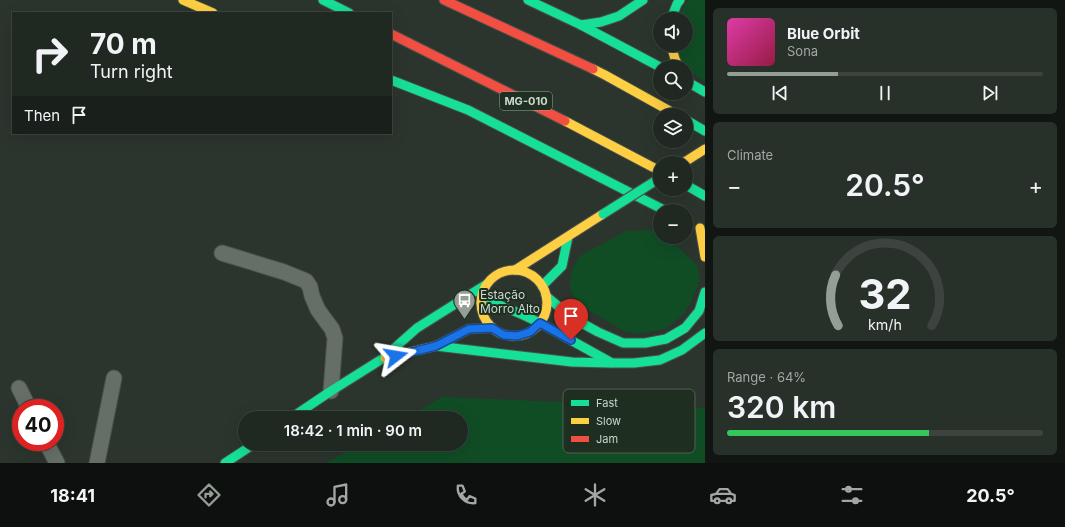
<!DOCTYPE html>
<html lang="en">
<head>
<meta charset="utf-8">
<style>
	:root { --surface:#202822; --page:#28302a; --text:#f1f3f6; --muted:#a2a6a5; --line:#3d4440; --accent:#949e95 }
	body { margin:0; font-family:Inter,sans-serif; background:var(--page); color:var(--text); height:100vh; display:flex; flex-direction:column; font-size:15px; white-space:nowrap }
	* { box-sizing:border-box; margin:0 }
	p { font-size:13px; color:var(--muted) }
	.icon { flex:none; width:22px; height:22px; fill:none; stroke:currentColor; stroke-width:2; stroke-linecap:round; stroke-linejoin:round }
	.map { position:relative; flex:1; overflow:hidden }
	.panel { display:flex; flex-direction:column; gap:8px; padding:8px; background:#121613; width:360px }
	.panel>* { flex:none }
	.banner { position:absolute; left:12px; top:12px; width:380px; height:122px; border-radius:0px; box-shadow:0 4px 16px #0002,0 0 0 1px var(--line); background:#202822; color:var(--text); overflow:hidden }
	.fabs { position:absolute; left:653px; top:12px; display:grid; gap:8px }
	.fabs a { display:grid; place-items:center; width:40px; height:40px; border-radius:50%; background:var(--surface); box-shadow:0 4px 16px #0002,0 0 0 1px var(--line); font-size:20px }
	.speed { position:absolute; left:12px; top:399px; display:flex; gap:8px; font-size:20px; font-weight:700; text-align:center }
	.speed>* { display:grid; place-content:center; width:52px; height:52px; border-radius:50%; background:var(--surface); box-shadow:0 4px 16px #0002,0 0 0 1px var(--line); line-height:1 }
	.speed .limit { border:6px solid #d22; background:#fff; color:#111 }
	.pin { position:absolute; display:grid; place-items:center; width:34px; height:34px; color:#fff; margin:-41px -17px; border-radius:50% 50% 50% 0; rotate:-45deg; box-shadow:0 0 4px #0007 }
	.pin .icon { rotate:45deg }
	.me { position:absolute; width:44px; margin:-22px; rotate:76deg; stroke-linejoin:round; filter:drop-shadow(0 0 3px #0008) }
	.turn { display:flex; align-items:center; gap:14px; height:84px; padding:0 12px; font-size:18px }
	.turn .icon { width:52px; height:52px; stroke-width:2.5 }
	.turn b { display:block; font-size:28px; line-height:34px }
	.then { display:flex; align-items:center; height:38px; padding:0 12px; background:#0003; gap:8px; font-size:15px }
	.big { font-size:30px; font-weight:600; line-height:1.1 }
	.panel .tile { flex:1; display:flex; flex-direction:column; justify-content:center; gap:6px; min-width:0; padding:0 14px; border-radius:6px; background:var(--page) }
	.panel .dial { align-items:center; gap:0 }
	.dial svg { height:104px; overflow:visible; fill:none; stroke:var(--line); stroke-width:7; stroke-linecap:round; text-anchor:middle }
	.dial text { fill:var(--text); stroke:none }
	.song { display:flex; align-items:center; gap:12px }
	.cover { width:48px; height:48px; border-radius:6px; background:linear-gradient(135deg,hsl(320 70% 55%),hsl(340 70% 35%)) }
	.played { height:4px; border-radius:2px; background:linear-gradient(90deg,var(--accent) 35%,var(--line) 35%) }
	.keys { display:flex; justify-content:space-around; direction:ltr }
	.heat { display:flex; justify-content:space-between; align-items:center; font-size:22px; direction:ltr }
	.charge { height:6px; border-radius:3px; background:linear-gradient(90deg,#34c759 64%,var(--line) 0) }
	.trip { position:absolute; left:238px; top:411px; width:230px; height:40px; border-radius:20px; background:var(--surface); box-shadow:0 4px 16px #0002,0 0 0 1px var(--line); font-weight:600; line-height:40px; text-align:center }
	.dock { display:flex; height:64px; justify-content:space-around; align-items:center; background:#0d100e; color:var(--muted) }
	.dock .icon { width:28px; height:28px }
	.dock .active { color:var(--accent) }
	.dock b { font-size:18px; color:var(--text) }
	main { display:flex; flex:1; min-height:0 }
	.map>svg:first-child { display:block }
</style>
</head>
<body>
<main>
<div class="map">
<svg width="705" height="463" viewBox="0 0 705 463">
	<rect width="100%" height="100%" fill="#2b352d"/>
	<g fill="#104d25">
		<polygon points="688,0 705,0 705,82 690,72 680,58 677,45 686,45 686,19 677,19"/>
		<polygon points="652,230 660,232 660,237 667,237 697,265 700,280 691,302 685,312 678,319 665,329 637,334 624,331 583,307 571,292 570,282 572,270 580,256 626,231"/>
		<polygon points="442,397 705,408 705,463 326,463 360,444 461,444 461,418 406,418"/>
	</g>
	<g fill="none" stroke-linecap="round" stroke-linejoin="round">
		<defs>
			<g id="street">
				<polyline points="222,253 284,272 306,281 310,287 312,296 318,310 332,329 335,338 331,391"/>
				<polyline points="19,388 29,408"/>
				<polyline points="46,442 57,463"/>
				<polyline points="97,463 114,378"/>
			</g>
			<g id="fast">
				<polyline points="323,0 349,13"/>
				<polyline points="528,0 581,25 660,67"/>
				<polyline points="671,19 677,4 680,0"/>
				<polyline points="581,25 601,22 619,16 643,0"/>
				<polyline points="391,80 468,110 666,211"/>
				<polyline points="686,81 705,92"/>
				<polyline points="686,120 705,131"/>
				<polyline points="686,185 705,196"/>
				<polyline points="542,286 562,266 568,237"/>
				<polyline points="546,296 571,317 598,332 623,343 645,343 666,339 685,328 699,311 705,292"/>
				<polyline points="481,303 499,305 521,314 540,323 612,363 634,363 660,360 682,350 705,333"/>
				<polyline points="436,346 572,362 610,363"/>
				<polyline points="291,418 331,391 382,359 417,328 487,284"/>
				<polyline points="225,463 254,444"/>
			</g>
			<g id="slow">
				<polyline points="183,0 213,13"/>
				<polyline points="671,45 675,59 679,67"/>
				<polyline points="593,69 605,75 677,115"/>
				<polyline points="565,121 660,171"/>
				<polyline points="683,163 705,149"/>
				<polyline points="700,228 705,257"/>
				<polyline points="515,270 603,214"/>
				<circle cx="514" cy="303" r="33"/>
				<polyline points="385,358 436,346 469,329 492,328"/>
			</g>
			<g id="jam">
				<polyline points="444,0 593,69"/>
				<polyline points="391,34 565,121"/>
			</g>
		</defs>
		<use href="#street" stroke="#49504a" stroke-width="17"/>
		<use href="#fast" stroke="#49504a" stroke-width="11"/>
		<use href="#slow" stroke="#49504a" stroke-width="11"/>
		<use href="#jam" stroke="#49504a" stroke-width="11"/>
		<use href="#street" stroke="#666e68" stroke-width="15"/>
		<use href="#fast" stroke="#16e098" stroke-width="9"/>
		<use href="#slow" stroke="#ffcf43" stroke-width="9"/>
		<use href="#jam" stroke="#f24e42" stroke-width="9"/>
		<defs>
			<polyline id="fast-bridge" points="603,214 660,178"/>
		</defs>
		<use href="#fast-bridge" stroke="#49504a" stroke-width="11" stroke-linecap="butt"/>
		<use href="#fast-bridge" stroke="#16e098" stroke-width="9"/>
	</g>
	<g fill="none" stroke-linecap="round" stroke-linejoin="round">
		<defs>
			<polyline id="route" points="396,356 436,346 469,329 492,328 504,335 517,336 530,332 540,323 571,340"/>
		</defs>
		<use href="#route" stroke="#114b97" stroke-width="10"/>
		<use href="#route" stroke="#1a73e8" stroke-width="7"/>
	</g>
	<defs>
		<symbol id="bus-pin" viewBox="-11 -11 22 30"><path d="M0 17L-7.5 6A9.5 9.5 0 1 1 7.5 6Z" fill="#949e95" stroke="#1e2f21"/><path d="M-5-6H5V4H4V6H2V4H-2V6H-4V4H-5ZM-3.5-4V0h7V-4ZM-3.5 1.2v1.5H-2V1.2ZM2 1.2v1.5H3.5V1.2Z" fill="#fff"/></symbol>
	</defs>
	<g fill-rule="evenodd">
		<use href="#bus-pin" x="452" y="288" width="25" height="34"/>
	</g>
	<g text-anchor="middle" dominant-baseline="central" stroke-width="4" stroke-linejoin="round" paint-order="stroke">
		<rect fill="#1e2f21" stroke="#98a499" stroke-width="1" x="500" y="92" width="52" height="18" rx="3"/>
		<g font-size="11" font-weight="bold" fill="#ccd6cd">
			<text x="526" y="101">MG-010</text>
		</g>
		<g font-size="12" fill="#ccd6cd" stroke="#1e2f21" text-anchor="start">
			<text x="480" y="294">Estação<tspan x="480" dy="14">Morro Alto</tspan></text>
		</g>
	</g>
	<rect x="563" y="389" width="132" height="64" rx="6" fill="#1e2f21" stroke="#526155" stroke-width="1"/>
	<rect x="571" y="400" width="18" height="6" fill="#16e098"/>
	<rect x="571" y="418" width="18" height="6" fill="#ffcf43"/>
	<rect x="571" y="436" width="18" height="6" fill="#f24e42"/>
	<g font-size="11" fill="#ccd6cd">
		<text x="596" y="407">Fast</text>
		<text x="596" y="425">Slow</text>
		<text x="596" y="443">Jam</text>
	</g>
</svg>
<div class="fabs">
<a><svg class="icon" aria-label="sound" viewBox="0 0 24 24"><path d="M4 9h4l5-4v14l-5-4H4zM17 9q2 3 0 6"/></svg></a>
<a><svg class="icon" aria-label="search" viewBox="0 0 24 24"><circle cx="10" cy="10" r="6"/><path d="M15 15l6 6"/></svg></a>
<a><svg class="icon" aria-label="layers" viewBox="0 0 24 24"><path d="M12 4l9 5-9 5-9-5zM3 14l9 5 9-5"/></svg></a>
<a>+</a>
<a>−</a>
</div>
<div class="speed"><div class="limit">40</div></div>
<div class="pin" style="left:571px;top:340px;background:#d93025"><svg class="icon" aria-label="arrive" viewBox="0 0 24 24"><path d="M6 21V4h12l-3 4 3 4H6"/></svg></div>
<svg class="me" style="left:396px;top:356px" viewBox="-20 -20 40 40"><path d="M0-17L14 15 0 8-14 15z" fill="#1a73e8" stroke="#fff" stroke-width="4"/></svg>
<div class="trip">18:42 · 1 min · 90 m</div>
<div class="banner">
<div class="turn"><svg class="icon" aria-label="right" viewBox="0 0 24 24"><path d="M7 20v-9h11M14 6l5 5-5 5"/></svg><div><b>70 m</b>Turn right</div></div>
<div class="then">Then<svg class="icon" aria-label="arrive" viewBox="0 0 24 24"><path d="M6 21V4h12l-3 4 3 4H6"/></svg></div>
</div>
</div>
<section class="panel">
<div class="tile">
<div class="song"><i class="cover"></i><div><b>Blue Orbit</b><p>Sona</p></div></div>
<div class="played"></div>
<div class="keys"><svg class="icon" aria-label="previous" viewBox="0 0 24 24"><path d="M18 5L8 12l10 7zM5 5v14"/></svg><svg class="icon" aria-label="pause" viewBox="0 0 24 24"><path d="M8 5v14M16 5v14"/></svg><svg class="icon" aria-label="next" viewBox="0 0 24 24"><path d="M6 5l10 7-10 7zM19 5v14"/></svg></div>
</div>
<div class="tile"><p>Climate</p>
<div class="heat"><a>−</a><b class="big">20.5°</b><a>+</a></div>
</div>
<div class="tile dial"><svg viewBox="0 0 100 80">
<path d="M14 69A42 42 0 1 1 86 69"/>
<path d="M14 69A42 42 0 0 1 12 30" stroke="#949e95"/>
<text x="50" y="56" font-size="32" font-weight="700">32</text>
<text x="50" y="72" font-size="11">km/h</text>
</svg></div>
<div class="tile"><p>Range · 64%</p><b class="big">320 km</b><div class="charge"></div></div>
</section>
</main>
<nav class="dock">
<b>18:41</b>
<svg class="icon active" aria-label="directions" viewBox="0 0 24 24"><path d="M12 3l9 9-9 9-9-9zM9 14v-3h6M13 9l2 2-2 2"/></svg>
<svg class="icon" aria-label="music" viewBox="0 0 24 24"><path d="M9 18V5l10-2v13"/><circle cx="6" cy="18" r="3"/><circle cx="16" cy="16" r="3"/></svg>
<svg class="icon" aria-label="phone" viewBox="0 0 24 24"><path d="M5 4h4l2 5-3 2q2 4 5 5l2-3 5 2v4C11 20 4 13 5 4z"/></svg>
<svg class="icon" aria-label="climate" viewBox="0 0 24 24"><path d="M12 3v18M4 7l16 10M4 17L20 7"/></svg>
<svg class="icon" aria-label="car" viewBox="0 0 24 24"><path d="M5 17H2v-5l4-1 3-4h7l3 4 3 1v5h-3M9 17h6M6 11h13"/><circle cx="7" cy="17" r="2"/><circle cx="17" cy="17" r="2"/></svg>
<svg class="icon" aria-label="filters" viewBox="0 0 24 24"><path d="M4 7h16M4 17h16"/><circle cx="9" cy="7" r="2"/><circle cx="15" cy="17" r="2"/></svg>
<b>20.5°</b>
</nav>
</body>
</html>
